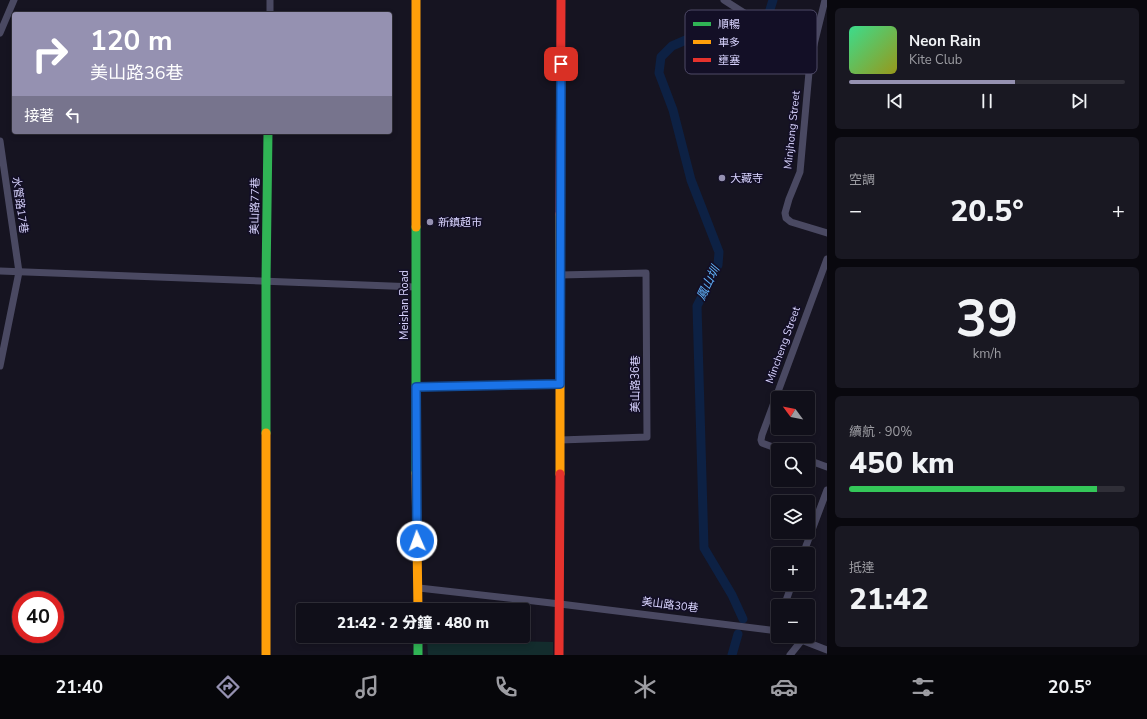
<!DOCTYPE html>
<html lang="zh-TW">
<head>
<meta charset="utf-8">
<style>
	:root { --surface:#100f19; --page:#191822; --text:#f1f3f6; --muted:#9c9ca2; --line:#302f38; --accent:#9591b1 }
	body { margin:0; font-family:"Nunito Sans","Noto Sans TC",sans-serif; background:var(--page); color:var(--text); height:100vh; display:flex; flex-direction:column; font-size:15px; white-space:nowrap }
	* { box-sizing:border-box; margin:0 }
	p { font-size:13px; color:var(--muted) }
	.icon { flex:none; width:22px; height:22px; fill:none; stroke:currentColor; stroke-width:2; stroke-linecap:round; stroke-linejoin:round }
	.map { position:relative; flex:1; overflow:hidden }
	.details { display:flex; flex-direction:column; gap:8px; padding:8px; background:#09080e; width:320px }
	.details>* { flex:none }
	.banner { position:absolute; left:12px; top:12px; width:380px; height:122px; border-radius:4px; box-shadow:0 2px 6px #0003,0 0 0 1px var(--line); background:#9591b1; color:#fff; overflow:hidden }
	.needle { width:26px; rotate:302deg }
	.fabs { position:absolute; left:771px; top:391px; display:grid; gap:8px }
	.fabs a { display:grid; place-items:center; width:44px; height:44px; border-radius:4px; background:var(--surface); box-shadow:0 2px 6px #0003,0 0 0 1px var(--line); font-size:20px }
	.speed { position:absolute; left:12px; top:591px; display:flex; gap:8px; font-size:20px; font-weight:700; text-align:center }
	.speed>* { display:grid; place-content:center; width:52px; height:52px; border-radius:50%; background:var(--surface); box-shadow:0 2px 6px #0003,0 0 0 1px var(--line); line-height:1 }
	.speed .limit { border:6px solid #d22; background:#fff; color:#111 }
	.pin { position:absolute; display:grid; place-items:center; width:34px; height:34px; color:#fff; margin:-17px; border-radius:8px; box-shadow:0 2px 6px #0006 }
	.me { position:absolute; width:44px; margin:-22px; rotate:358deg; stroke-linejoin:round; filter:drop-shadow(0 0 3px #0008) }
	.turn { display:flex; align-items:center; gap:14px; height:84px; padding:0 12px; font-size:18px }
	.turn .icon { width:52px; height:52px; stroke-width:2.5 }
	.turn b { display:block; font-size:28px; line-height:34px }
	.then { display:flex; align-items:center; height:38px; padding:0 12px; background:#0003; gap:8px; font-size:15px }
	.big { font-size:30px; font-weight:800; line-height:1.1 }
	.details .widget { flex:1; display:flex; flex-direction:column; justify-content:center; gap:6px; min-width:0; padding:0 14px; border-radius:6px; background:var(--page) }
	.details .dial { align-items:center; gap:0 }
	.dial b { font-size:52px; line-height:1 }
	.song { display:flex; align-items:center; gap:12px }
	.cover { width:48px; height:48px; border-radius:6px; background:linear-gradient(135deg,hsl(150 70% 55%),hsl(60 70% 35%)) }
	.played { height:4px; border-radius:2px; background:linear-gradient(90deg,var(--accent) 60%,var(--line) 60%) }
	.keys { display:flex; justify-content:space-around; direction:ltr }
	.heat { display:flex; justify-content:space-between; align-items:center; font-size:22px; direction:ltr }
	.charge { height:6px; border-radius:3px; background:linear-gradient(90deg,#34c759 90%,var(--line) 0) }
	.trip { position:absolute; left:296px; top:603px; width:234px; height:40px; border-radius:4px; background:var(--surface); box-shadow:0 2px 6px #0003,0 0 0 1px var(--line); font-weight:800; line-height:40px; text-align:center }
	.tab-bar { display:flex; height:64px; justify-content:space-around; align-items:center; background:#06060a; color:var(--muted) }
	.tab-bar .icon { width:28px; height:28px }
	.tab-bar .selected { color:var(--accent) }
	.tab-bar b { font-size:18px; color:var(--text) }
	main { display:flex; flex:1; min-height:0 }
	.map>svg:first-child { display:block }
</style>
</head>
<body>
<main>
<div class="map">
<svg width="827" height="655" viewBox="0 0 827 655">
	<rect width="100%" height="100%" fill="#161421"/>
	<polygon fill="#132c2d" points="427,639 553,642 553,655 428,655"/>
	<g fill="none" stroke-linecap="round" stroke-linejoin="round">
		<g stroke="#0d2144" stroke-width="9">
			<polyline points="743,619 732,595 704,548 697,306 718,265 719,252 691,180 673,110 659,73 661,57 672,46 702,33 734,33 768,16 773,0"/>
			<polyline points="732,655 738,634"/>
		</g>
		<g stroke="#4a4962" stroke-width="7">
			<polyline points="724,0 749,16 766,30 813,48"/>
			<polyline points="825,0 810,61 800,172 789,199 785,213 786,218 791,222 827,233"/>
			<polyline points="270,14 270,0"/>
			<polyline points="0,33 14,0"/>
			<polyline points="0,141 19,272 0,366"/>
			<polyline points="0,271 416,287"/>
			<polyline points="416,387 560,384"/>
			<polyline points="560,440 647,437 646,273 560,275"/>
			<polyline points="781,450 762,443 761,440 762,435 827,259"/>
			<polyline points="808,460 827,467"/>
			<polyline points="803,554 827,490"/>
			<polyline points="419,588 560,604 778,631"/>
			<polyline points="784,606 792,584"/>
			<polyline points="791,636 827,650"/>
			<polyline points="790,655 802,640"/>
		</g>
		<g stroke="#30b455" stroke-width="9">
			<polyline points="416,227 416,473"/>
			<polyline points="266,433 266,281 268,132"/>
			<polyline points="418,636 418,655"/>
		</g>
		<g stroke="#ff9f0a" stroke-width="9">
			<polyline points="416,0 416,227"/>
			<polyline points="266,433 266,655"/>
			<polyline points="416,473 418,610"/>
			<polyline points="560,474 560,214"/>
		</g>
		<g stroke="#e5322d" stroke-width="9">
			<polyline points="560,214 561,0"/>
			<polyline points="559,655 560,474"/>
		</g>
	</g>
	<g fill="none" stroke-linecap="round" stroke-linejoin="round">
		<defs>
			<polyline id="route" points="417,541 416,387 560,384 561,64"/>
		</defs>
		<use href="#route" stroke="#114b97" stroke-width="10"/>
		<use href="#route" stroke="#1a73e8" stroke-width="7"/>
	</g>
	<g fill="#9591b1" stroke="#130f26" stroke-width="1.5">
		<circle cx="722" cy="178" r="4"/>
		<circle cx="430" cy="222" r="4"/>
	</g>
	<g text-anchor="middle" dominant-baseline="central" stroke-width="3.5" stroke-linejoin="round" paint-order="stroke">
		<g font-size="11" fill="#d9d4ff" stroke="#130f26">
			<text transform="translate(792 130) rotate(-84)">Minjhong Street</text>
			<text transform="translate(20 205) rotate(82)">水管路17巷</text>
			<text transform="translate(255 206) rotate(-89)">美山路77巷</text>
			<text transform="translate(404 305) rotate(-90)">Meishan Road</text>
			<text transform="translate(783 345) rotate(-70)">Mincheng Street</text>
			<text transform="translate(635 384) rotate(-90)">美山路36巷</text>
			<text transform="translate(670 605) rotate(7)">美山路30巷</text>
		</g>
		<g font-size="11" fill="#d9d4ff" stroke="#130f26" text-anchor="start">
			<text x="730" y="178">大藏寺</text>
			<text x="438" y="222">新鎮超市</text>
		</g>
		<g font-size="12" font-style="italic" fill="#62b6ff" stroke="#130f26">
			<text transform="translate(708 283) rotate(-64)">鳳山圳</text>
		</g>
	</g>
	<rect x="685" y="10" width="132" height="64" rx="6" fill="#130f26" stroke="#4e4a67" stroke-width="1"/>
	<rect x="693" y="22" width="18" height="4" fill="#30b455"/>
	<rect x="693" y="40" width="18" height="4" fill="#ff9f0a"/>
	<rect x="693" y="58" width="18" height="4" fill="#e5322d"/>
	<g font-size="11" fill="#d9d4ff">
		<text x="718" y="28">順暢</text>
		<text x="718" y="46">車多</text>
		<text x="718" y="64">壅塞</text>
	</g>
</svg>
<div class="fabs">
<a><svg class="needle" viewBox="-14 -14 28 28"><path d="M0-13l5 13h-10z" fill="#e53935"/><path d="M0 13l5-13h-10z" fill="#9c9ca2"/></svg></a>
<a><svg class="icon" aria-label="search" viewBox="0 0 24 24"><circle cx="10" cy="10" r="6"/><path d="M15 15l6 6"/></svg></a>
<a><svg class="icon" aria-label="layers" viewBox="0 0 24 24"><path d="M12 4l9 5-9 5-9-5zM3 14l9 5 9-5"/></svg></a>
<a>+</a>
<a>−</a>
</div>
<div class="speed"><div class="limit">40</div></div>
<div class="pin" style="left:561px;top:64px;background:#d93025"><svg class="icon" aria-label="arrive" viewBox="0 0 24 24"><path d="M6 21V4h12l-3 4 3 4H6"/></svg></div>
<svg class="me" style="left:417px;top:541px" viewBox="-20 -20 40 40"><circle r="17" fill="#1a73e8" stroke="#fff" stroke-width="3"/><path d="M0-11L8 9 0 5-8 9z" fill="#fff"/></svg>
<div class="trip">21:42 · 2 分鐘 · 480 m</div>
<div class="banner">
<div class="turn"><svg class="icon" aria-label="right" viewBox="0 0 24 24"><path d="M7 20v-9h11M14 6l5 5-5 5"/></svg><div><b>120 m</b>美山路36巷</div></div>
<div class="then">接著<svg class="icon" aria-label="left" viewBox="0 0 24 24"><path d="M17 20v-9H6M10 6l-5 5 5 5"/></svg></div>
</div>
</div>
<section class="details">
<div class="widget">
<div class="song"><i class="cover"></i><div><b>Neon Rain</b><p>Kite Club</p></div></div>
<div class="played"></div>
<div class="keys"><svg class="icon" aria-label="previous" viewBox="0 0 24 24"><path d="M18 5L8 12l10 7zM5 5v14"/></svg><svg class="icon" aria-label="pause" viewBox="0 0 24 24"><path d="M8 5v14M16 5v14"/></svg><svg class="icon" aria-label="next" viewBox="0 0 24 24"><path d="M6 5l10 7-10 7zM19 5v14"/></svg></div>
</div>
<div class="widget"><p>空調</p>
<div class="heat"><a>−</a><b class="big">20.5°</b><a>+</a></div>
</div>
<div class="widget dial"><b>39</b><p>km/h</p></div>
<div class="widget"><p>續航 · 90%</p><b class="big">450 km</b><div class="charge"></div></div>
<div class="widget"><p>抵達</p><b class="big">21:42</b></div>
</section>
</main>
<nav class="tab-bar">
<b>21:40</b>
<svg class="icon selected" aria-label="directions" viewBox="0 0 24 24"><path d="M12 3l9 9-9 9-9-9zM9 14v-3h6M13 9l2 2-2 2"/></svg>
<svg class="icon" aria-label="music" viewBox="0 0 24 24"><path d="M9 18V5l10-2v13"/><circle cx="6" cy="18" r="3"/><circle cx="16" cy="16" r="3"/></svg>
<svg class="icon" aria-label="phone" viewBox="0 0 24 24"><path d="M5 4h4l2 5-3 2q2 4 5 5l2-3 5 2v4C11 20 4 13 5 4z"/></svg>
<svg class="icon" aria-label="climate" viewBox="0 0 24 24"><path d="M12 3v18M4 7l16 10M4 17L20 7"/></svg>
<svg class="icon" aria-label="car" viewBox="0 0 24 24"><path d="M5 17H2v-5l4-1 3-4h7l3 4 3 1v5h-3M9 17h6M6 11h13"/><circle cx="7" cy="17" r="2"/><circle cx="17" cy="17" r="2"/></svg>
<svg class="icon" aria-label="filters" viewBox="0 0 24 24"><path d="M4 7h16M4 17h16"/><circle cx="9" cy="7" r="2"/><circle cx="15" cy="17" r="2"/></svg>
<b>20.5°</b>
</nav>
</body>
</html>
